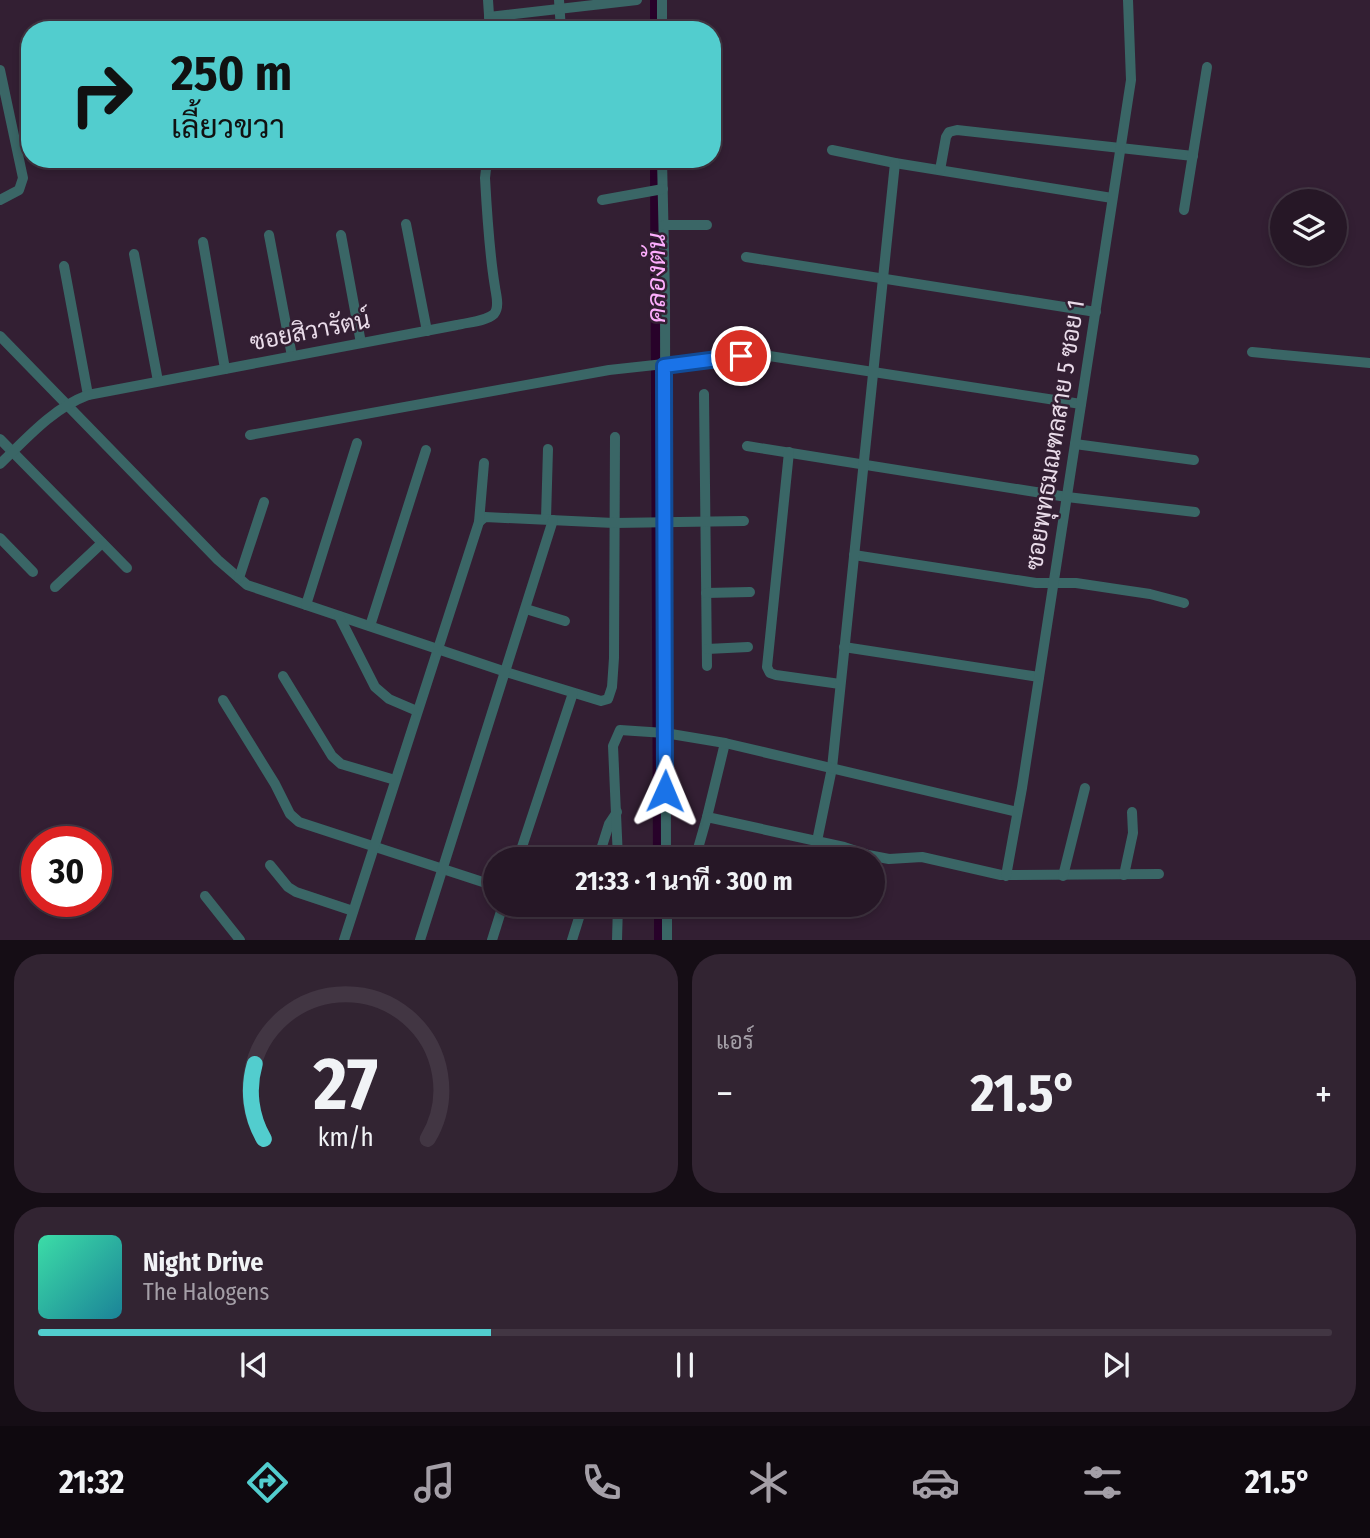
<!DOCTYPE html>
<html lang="th">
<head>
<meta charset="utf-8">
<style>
	:root { --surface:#261726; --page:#322432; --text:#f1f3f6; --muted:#a49fa7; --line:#423643; --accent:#52cdce }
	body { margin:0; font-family:"Fira Sans Condensed",Sarabun,sans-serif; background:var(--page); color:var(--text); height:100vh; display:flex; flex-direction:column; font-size:26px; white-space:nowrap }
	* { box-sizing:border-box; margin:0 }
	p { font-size:23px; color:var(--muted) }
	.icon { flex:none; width:38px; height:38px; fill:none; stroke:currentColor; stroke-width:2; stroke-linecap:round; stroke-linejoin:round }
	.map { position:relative; height:940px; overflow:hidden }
	.sheet { display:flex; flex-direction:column; gap:14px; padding:14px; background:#150d15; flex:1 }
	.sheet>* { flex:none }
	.guide { position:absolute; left:21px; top:21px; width:700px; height:147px; border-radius:28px; box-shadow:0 4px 10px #0003,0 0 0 2px var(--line); background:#52cdce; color:#111; overflow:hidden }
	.buttons { position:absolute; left:1270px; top:189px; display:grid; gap:14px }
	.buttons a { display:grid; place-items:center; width:77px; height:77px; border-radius:50%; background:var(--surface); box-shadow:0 4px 10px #0003,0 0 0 2px var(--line); font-size:35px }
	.speed { position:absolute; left:21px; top:826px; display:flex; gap:14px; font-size:35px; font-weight:700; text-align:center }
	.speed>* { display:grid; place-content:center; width:91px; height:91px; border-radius:50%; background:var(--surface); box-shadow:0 4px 10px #0003,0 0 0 2px var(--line); line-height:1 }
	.speed .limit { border:10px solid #d22; background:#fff; color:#111 }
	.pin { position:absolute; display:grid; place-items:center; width:60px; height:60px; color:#fff; margin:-30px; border:4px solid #fff; border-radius:50%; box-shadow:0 2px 7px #0007 }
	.me { position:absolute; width:77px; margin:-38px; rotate:1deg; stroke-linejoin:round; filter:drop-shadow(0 0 5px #0008) }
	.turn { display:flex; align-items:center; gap:24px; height:147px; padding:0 35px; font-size:32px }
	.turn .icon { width:91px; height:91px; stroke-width:2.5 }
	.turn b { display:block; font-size:49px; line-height:60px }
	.big { font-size:52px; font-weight:700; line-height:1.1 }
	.sheet .tile { flex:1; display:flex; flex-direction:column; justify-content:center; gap:10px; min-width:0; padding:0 24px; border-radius:28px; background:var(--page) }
	.sheet .dial { align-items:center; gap:0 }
	.dial svg { height:182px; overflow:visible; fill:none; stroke:var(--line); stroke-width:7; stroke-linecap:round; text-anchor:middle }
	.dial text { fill:var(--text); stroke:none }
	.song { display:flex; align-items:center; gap:21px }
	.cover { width:84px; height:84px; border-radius:10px; background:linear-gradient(135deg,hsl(160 70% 55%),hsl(190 70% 35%)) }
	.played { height:7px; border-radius:4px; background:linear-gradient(90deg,var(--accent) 35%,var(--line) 35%) }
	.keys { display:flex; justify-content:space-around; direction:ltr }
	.heat { display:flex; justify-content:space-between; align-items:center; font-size:38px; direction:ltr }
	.sheet .tiles { flex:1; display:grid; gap:14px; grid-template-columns:1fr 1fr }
	.tile:last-child { grid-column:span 2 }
	.trip { position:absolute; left:483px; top:847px; width:402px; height:70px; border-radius:35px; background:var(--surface); box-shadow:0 4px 10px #0003,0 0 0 2px var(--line); font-weight:700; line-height:70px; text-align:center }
	.menu { display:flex; height:112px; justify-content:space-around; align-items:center; background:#0f090f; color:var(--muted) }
	.menu .icon { width:49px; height:49px }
	.menu .on { color:var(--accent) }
	.menu b { font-size:32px; color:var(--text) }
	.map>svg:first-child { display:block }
</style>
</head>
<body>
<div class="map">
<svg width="1370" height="940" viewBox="0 0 1370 940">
	<rect width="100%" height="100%" fill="#331f33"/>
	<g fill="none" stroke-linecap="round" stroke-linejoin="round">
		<g stroke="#28022a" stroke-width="12">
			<polyline points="656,30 656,0"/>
			<polyline points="656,159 659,859"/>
			<polyline points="660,905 660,940"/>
		</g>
		<g stroke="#3a6666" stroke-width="10">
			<polyline points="488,0 490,30"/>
			<polyline points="559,0 561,30"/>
			<polyline points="489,17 637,0"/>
			<polyline points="662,30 662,0"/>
			<polyline points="0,70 23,178 19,190 0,200"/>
			<polyline points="832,150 895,163 1112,198"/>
			<polyline points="662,159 665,296 666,859"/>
			<polyline points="940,170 946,137 949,132 957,130 1193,156"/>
			<polyline points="602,200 663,189"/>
			<polyline points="1184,210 1207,67"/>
			<polyline points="406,224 427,331"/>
			<polyline points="664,225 707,225"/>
			<polyline points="269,235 292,356"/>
			<polyline points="341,235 361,343"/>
			<polyline points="203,242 225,369"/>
			<polyline points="134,254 158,381"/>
			<polyline points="746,257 1096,312"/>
			<polyline points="64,266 88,395"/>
			<polyline points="0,336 218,560 247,585 506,672 601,701 608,699 612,687 614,658 615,437"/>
			<polyline points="1252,352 1370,363"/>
			<polyline points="704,394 707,666"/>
			<polyline points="250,435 609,370 756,354 1081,404"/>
			<polyline points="0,439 127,568"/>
			<polyline points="1075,444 1194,460"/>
			<polyline points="747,446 1067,497 1195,512"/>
			<polyline points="789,452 767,667 770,673 776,675 840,684"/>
			<path d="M0,464C26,439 53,408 88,395L457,325C468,322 485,322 494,314C500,307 496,295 495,287C489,251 487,214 485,178L486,169L492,159"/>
			<polyline points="546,519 548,449"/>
			<polyline points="479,522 485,517 614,523 744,521"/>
			<polyline points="0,538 33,572"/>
			<polyline points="854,555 1036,583 1076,583 1116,589 1150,594 1184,603"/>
			<polyline points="239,578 264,502"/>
			<polyline points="55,587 102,543"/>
			<polyline points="706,593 750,592"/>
			<polyline points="306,605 357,443"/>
			<polyline points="526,609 565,621"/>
			<polyline points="339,616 375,687 389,699 417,711"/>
			<polyline points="370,626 426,450"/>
			<polyline points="844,647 1039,677"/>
			<polyline points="707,649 748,647"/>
			<polyline points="283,676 332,756 341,764 395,780"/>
			<polyline points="223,700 275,784 290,814 299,822 495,886"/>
			<polyline points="707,817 725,743"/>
			<polyline points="817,841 832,768 895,163"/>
			<polyline points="518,859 573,693"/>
			<polyline points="598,859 609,824 617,812"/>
			<polyline points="618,859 613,746 620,730 665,733 725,743 1017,812"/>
			<polyline points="695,859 707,817 844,847 868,855 889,859 922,857 1001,875 1159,874"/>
			<polyline points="270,865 288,887 296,892 353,911"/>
			<polyline points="1124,875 1133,833 1132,812"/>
			<polyline points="1006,876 1022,788 1131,80 1128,0"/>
			<polyline points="1063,876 1085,788"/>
			<polyline points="205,896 240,940"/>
			<polyline points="667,905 667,940"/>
			<polyline points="344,940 479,522 484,463"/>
			<polyline points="420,940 553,520"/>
			<polyline points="492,940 503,905"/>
			<polyline points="572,940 583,905"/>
			<polyline points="617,940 618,905"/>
		</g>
	</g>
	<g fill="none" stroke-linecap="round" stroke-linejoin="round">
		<defs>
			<polyline id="route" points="665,791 664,366 741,356"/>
		</defs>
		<use href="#route" stroke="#114b97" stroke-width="18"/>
		<use href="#route" stroke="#1a73e8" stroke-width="12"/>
	</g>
	<g text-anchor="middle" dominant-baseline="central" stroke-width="5" stroke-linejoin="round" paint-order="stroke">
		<g font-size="24" fill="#e9dbe9" stroke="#331f33">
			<text transform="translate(310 331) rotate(-11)">ซอยสิวารัตน์</text>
			<text transform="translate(1055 435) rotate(-81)">ซอยพุทธมณฑลสาย 5 ซอย 1</text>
		</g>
		<g font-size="26" font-style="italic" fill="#feaefe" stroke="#331f33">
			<text transform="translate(656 278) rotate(-90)">คลองตัน</text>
		</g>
	</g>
</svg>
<div class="buttons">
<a><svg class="icon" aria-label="layers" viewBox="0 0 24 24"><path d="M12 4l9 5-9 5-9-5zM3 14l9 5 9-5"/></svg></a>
</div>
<div class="speed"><div class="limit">30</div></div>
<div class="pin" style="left:741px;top:356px;background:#d93025"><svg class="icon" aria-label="arrive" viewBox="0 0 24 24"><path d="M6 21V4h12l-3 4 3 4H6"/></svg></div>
<svg class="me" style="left:665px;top:791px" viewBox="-20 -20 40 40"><path d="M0-17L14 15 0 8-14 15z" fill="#1a73e8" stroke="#fff" stroke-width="4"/></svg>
<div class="trip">21:33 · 1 นาที · 300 m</div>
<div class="guide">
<div class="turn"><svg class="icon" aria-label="right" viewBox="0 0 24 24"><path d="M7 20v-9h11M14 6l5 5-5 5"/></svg><div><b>250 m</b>เลี้ยวขวา</div></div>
</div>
</div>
<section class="sheet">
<div class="tiles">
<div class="tile dial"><svg viewBox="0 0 100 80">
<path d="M14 69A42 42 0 1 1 86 69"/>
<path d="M14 69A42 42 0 0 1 10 36" stroke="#52cdce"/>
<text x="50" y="56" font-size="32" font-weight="700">27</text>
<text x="50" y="72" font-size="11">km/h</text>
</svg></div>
<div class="tile"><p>แอร์</p>
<div class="heat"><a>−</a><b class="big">21.5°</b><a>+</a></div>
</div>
<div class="tile">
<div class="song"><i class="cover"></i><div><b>Night Drive</b><p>The Halogens</p></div></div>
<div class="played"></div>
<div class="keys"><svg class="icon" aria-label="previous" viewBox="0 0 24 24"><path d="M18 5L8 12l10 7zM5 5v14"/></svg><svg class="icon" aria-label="pause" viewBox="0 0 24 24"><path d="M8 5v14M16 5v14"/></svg><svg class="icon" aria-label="next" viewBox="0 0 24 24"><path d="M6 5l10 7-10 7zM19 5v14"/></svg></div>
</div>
</div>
</section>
<nav class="menu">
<b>21:32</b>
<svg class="icon on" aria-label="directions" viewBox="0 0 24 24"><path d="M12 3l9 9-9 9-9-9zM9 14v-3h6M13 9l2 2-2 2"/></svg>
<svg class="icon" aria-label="music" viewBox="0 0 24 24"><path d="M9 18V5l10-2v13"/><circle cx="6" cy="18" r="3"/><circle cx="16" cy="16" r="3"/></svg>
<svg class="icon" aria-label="phone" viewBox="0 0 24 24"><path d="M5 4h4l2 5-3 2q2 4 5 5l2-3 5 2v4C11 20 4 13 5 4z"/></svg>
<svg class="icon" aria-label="climate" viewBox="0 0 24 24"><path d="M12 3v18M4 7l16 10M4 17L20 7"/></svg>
<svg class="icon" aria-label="car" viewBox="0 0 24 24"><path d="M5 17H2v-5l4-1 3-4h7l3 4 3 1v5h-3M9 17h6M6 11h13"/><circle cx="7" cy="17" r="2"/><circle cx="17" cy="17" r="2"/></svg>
<svg class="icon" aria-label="filters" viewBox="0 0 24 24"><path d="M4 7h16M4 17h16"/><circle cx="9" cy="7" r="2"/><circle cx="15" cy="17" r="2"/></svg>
<b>21.5°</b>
</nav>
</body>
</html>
